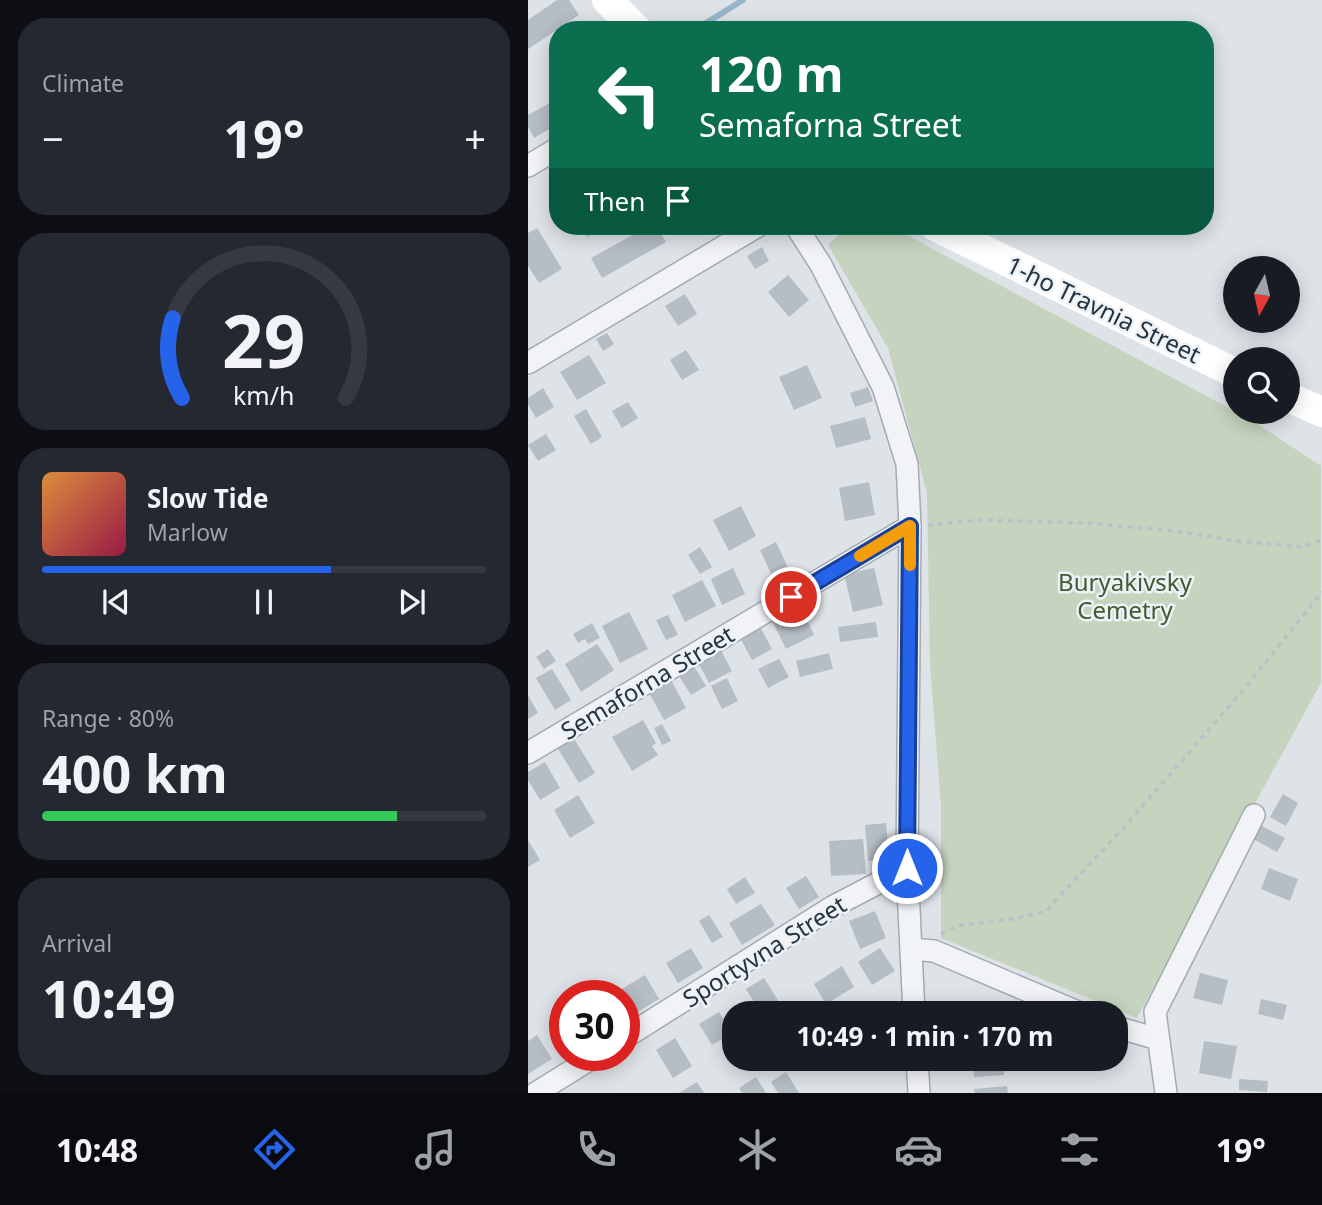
<!DOCTYPE html>
<html lang="en">
<head>
<meta charset="utf-8">
<style>
	:root { --surface:#171b24; --page:#242831; --text:#f1f3f6; --muted:#9ea1a6; --line:#363941; --accent:#2563eb }
	body { margin:0; font-family:"Noto Sans",sans-serif; background:var(--page); color:var(--text); height:100vh; display:flex; flex-direction:column; font-size:26px; white-space:nowrap }
	* { box-sizing:border-box; margin:0 }
	p { font-size:23px; color:var(--muted) }
	.icon { flex:none; width:38px; height:38px; fill:none; stroke:currentColor; stroke-width:2; stroke-linecap:round; stroke-linejoin:round }
	.map { position:relative; flex:1; overflow:hidden }
	.sheet { display:flex; flex-direction:column; gap:18px; padding:18px; background:#0d0f14; width:528px }
	.sheet>* { flex:none }
	.top-card { position:absolute; left:21px; top:21px; width:665px; height:214px; border-radius:28px; box-shadow:0 4px 18px #0003; background:#0b6e4f; color:#fff; overflow:hidden }
	.needle { width:46px; rotate:188deg }
	.buttons { position:absolute; left:695px; top:256px; display:grid; gap:14px }
	.buttons a { display:grid; place-items:center; width:77px; height:77px; border-radius:50%; background:var(--surface); box-shadow:0 4px 18px #0003; font-size:35px }
	.speed { position:absolute; left:21px; top:980px; display:flex; gap:14px; font-size:35px; font-weight:700; text-align:center }
	.speed>* { display:grid; place-content:center; width:91px; height:91px; border-radius:50%; background:var(--surface); box-shadow:0 4px 18px #0003; line-height:1 }
	.speed .limit { border:10px solid #d22; background:#fff; color:#111 }
	.pin { position:absolute; display:grid; place-items:center; width:60px; height:60px; color:#fff; margin:-30px; border:4px solid #fff; border-radius:50%; box-shadow:0 2px 7px #0007 }
	.me { position:absolute; width:77px; margin:-38px; rotate:0deg; stroke-linejoin:round; filter:drop-shadow(0 0 5px #0008) }
	.turn { display:flex; align-items:center; gap:24px; height:147px; padding:0 35px; font-size:32px }
	.turn .icon { width:91px; height:91px; stroke-width:2.5 }
	.turn b { display:block; font-size:49px; line-height:60px }
	.then { display:flex; align-items:center; height:66px; padding:0 35px; background:#0003; gap:14px; font-size:26px }
	.big { font-size:52px; font-weight:700; line-height:1.1 }
	.sheet .widget { flex:1; display:flex; flex-direction:column; justify-content:center; gap:10px; min-width:0; padding:0 24px; border-radius:28px; background:var(--page) }
	.sheet .dial { align-items:center; gap:0 }
	.dial svg { height:182px; overflow:visible; fill:none; stroke:var(--line); stroke-width:7; stroke-linecap:round; text-anchor:middle }
	.dial text { fill:var(--text); stroke:none }
	.song { display:flex; align-items:center; gap:21px }
	.cover { width:84px; height:84px; border-radius:10px; background:linear-gradient(135deg,hsl(30 70% 55%),hsl(340 70% 35%)) }
	.played { height:7px; border-radius:4px; background:linear-gradient(90deg,var(--accent) 65%,var(--line) 65%) }
	.keys { display:flex; justify-content:space-around; direction:ltr }
	.heat { display:flex; justify-content:space-between; align-items:center; font-size:38px; direction:ltr }
	.charge { height:10px; border-radius:5px; background:linear-gradient(90deg,#34c759 80%,var(--line) 0) }
	.trip { position:absolute; left:194px; top:1001px; width:406px; height:70px; border-radius:28px; background:var(--surface); box-shadow:0 4px 18px #0003; font-weight:700; line-height:70px; text-align:center }
	.dock { display:flex; height:112px; justify-content:space-around; align-items:center; background:#090b0e; color:var(--muted) }
	.dock .icon { width:49px; height:49px }
	.dock .on { color:var(--accent) }
	.dock b { font-size:32px; color:var(--text) }
	main { display:flex; flex:1; min-height:0 }
	.map>svg:first-child { display:block }
</style>
</head>
<body>
<main>
<section class="sheet">
<div class="widget"><p>Climate</p>
<div class="heat"><a>−</a><b class="big">19°</b><a>+</a></div>
</div>
<div class="widget dial"><svg viewBox="0 0 100 80">
<path d="M14 69A42 42 0 1 1 86 69"/>
<path d="M14 69A42 42 0 0 1 10 34" stroke="#2563eb"/>
<text x="50" y="56" font-size="32" font-weight="700">29</text>
<text x="50" y="72" font-size="11">km/h</text>
</svg></div>
<div class="widget">
<div class="song"><i class="cover"></i><div><b>Slow Tide</b><p>Marlow</p></div></div>
<div class="played"></div>
<div class="keys"><svg class="icon" aria-label="previous" viewBox="0 0 24 24"><path d="M18 5L8 12l10 7zM5 5v14"/></svg><svg class="icon" aria-label="pause" viewBox="0 0 24 24"><path d="M8 5v14M16 5v14"/></svg><svg class="icon" aria-label="next" viewBox="0 0 24 24"><path d="M6 5l10 7-10 7zM19 5v14"/></svg></div>
</div>
<div class="widget"><p>Range · 80%</p><b class="big">400 km</b><div class="charge"></div></div>
<div class="widget"><p>Arrival</p><b class="big">10:49</b></div>
</section>
<div class="map">
<svg width="794" height="1093" viewBox="0 0 794 1093">
	<rect width="100%" height="100%" fill="#dee3e8"/>
	<polygon fill="#c6d3be" points="319,226 362,226 725,421 793,466 793,683 609,1018 413,938 413,806 402,664 399,493 360,348 300,245"/>
	<g fill="none" stroke-linecap="round" stroke-linejoin="round">
		<polyline stroke="#97b6ca" stroke-width="6" points="167,30 215,0"/>
	</g>
	<g fill="#b5bdc5">
		<polygon points="29,0 41,0 51,15 0,49 0,20"/>
		<polygon points="29,99 30,124 6,138 0,127 0,115"/>
		<polygon points="53,226 80,226 59,237"/>
		<polygon points="121,226 128,226 138,242 74,278 63,258"/>
		<polygon points="9,228 34,269 11,283 0,266 0,233"/>
		<polygon points="234,247 241,261 227,269 219,256"/>
		<polygon points="260,275 281,300 261,317 240,292"/>
		<polygon points="157,294 169,314 150,326 137,306"/>
		<polygon points="79,333 86,344 75,351 68,339"/>
		<polygon points="158,350 171,370 154,380 142,360"/>
		<polygon points="61,355 78,383 49,400 32,372"/>
		<polygon points="279,365 294,398 266,410 251,377"/>
		<polygon points="340,387 345,401 327,407 322,393"/>
		<polygon points="15,388 26,407 8,418 0,404 0,398"/>
		<polygon points="100,402 110,418 94,428 84,411"/>
		<polygon points="58,409 74,437 63,444 46,416"/>
		<polygon points="337,417 343,439 308,448 302,426"/>
		<polygon points="18,434 28,450 10,461 0,445"/>
		<polygon points="341,482 347,515 317,521 311,488"/>
		<polygon points="213,506 228,536 201,551 185,520"/>
		<polygon points="248,542 262,572 246,580 232,550"/>
		<polygon points="172,547 184,567 172,574 160,555"/>
		<polygon points="205,568 217,594 194,605 183,579"/>
		<polygon points="346,568 355,605 325,612 316,574"/>
		<polygon points="174,580 188,606 157,622 144,595"/>
		<polygon points="271,603 286,635 258,649 242,617"/>
		<polygon points="101,612 120,649 92,663 74,626"/>
		<polygon points="140,615 150,635 138,640 128,620"/>
		<polygon points="348,622 350,637 312,642 310,627"/>
		<polygon points="64,623 72,638 60,644 57,639 50,643 45,634"/>
		<polygon points="231,625 244,649 224,660 211,636"/>
		<polygon points="69,644 86,670 53,692 37,664"/>
		<polygon points="190,645 204,671 181,683 167,657"/>
		<polygon points="20,649 28,661 16,669 8,657"/>
		<polygon points="301,653 305,669 272,677 268,661"/>
		<polygon points="251,659 261,677 240,688 230,669"/>
		<polygon points="166,666 178,686 163,695 151,676"/>
		<polygon points="24,669 43,700 27,710 8,678"/>
		<polygon points="141,676 158,708 136,720 119,689"/>
		<polygon points="199,678 210,701 194,709 183,686"/>
		<polygon points="0,695 10,713 0,719"/>
		<polygon points="115,720 128,743 124,746 130,755 104,771 84,737"/>
		<polygon points="134,724 143,741 134,745 126,728"/>
		<polygon points="45,737 67,773 51,783 29,747"/>
		<polygon points="17,762 32,788 12,800 0,780 0,772"/>
		<polygon points="755,794 770,803 758,826 742,817"/>
		<polygon points="50,795 67,823 42,838 26,810"/>
		<polygon points="358,823 361,859 340,861 337,825"/>
		<polygon points="728,823 757,838 749,852 720,836"/>
		<polygon points="335,839 338,874 303,876 301,841"/>
		<polygon points="0,840 12,860 0,867"/>
		<polygon points="741,868 770,879 762,901 733,889"/>
		<polygon points="278,876 291,897 271,909 258,888"/>
		<polygon points="217,877 227,893 208,904 199,889"/>
		<polygon points="233,904 247,925 214,945 201,923"/>
		<polygon points="347,911 358,938 332,949 321,921"/>
		<polygon points="181,915 195,937 184,943 171,921"/>
		<polygon points="163,948 175,968 150,983 138,963"/>
		<polygon points="352,948 367,971 344,985 330,962"/>
		<polygon points="314,966 326,987 298,1004 286,984"/>
		<polygon points="672,973 700,980 694,1005 665,998"/>
		<polygon points="117,975 131,999 106,1014 92,990"/>
		<polygon points="236,978 251,1002 233,1013 218,989"/>
		<polygon points="733,999 759,1005 755,1020 730,1014"/>
		<polygon points="471,1001 472,1013 440,1013 439,1004"/>
		<polygon points="37,1011 37,1039 24,1018"/>
		<polygon points="191,1012 204,1033 184,1045 171,1024"/>
		<polygon points="9,1035 24,1059 0,1074 0,1041"/>
		<polygon points="147,1038 164,1066 145,1078 128,1050"/>
		<polygon points="676,1041 709,1046 703,1079 671,1073"/>
		<polygon points="444,1059 475,1059 476,1075 446,1077"/>
		<polygon points="258,1072 271,1093 250,1093 243,1082"/>
		<polygon points="228,1077 238,1093 214,1093 211,1088"/>
		<polygon points="711,1079 740,1081 739,1092 711,1090"/>
		<polygon points="169,1082 176,1093 151,1093"/>
		<polygon points="479,1086 480,1093 447,1093 446,1089"/>
	</g>
	<g fill="none" stroke-linecap="round" stroke-linejoin="round">
		<defs>
			<g id="street">
				<polyline points="0,166 30,148"/>
				<polyline points="268,226 293,265 355,387 379,464 382,526 379,868 386,1013"/>
				<polyline points="0,363 230,226"/>
				<polyline points="0,753 382,526"/>
				<polyline points="383,949 406,951 552,1013"/>
				<polyline points="588,1027 630,1039"/>
				<polyline points="96,1038 306,906 379,868"/>
				<polyline points="389,1059 391,1093"/>
				<polyline points="8,1093 69,1055"/>
				<polyline points="638,1093 627,1012 726,815"/>
			</g>
		</defs>
		<use href="#street" stroke="#a3abb2" stroke-width="24"/>
		<g stroke="#bcc1c7" stroke-width="3.5" stroke-dasharray="5 5" stroke-linecap="butt">
			<polyline points="400,525 454,520 556,523 648,531 701,540 773,547 794,540"/>
			<polyline points="413,934 429,926 484,919 517,912 598,825 717,688 794,592"/>
		</g>
		<use href="#street" stroke="#f1f3f6" stroke-width="21"/>
		<g stroke="#fff" stroke-width="30">
			<polyline points="79,0 109,30"/>
			<polyline points="407,226 707,373"/>
			<polyline points="760,397 794,412"/>
		</g>
	</g>
	<g fill="none" stroke-linecap="round" stroke-linejoin="round">
		<defs>
			<polyline id="route" points="263,597 382,526 379,868"/>
		</defs>
		<use href="#route" stroke="#184099" stroke-width="18"/>
		<use href="#route" stroke="#2563eb" stroke-width="12"/>
		<polyline stroke="#f59e0b" stroke-width="12" points="332,556 382,526 382,565"/>
	</g>
	<g text-anchor="middle" dominant-baseline="central" stroke-width="5" stroke-linejoin="round" paint-order="stroke">
		<g font-size="24" fill="#263340" stroke="#edf2f6">
			<text transform="translate(576 309) rotate(26)">1-ho Travnia Street</text>
			<text transform="translate(119 682) rotate(-31)">Semaforna Street</text>
			<text transform="translate(236 951) rotate(-32)">Sportyvna Street</text>
		</g>
		<g font-size="24" fill="#405c33" stroke="#edf2f6">
			<text x="597" y="581">Buryakivsky<tspan x="597" dy="28">Cemetry</tspan></text>
		</g>
	</g>
</svg>
<div class="buttons">
<a><svg class="needle" viewBox="-14 -14 28 28"><path d="M0-13l5 13h-10z" fill="#e53935"/><path d="M0 13l5-13h-10z" fill="#9ea1a6"/></svg></a>
<a><svg class="icon" aria-label="search" viewBox="0 0 24 24"><circle cx="10" cy="10" r="6"/><path d="M15 15l6 6"/></svg></a>
</div>
<div class="speed"><div class="limit">30</div></div>
<div class="pin" style="left:263px;top:597px;background:#d93025"><svg class="icon" aria-label="arrive" viewBox="0 0 24 24"><path d="M6 21V4h12l-3 4 3 4H6"/></svg></div>
<svg class="me" style="left:379px;top:868px" viewBox="-20 -20 40 40"><circle r="17" fill="#2563eb" stroke="#fff" stroke-width="3"/><path d="M0-11L8 9 0 5-8 9z" fill="#fff"/></svg>
<div class="trip">10:49 · 1 min · 170 m</div>
<div class="top-card">
<div class="turn"><svg class="icon" aria-label="left" viewBox="0 0 24 24"><path d="M17 20v-9H6M10 6l-5 5 5 5"/></svg><div><b>120 m</b>Semaforna Street</div></div>
<div class="then">Then<svg class="icon" aria-label="arrive" viewBox="0 0 24 24"><path d="M6 21V4h12l-3 4 3 4H6"/></svg></div>
</div>
</div>
</main>
<nav class="dock">
<b>10:48</b>
<svg class="icon on" aria-label="directions" viewBox="0 0 24 24"><path d="M12 3l9 9-9 9-9-9zM9 14v-3h6M13 9l2 2-2 2"/></svg>
<svg class="icon" aria-label="music" viewBox="0 0 24 24"><path d="M9 18V5l10-2v13"/><circle cx="6" cy="18" r="3"/><circle cx="16" cy="16" r="3"/></svg>
<svg class="icon" aria-label="phone" viewBox="0 0 24 24"><path d="M5 4h4l2 5-3 2q2 4 5 5l2-3 5 2v4C11 20 4 13 5 4z"/></svg>
<svg class="icon" aria-label="climate" viewBox="0 0 24 24"><path d="M12 3v18M4 7l16 10M4 17L20 7"/></svg>
<svg class="icon" aria-label="car" viewBox="0 0 24 24"><path d="M5 17H2v-5l4-1 3-4h7l3 4 3 1v5h-3M9 17h6M6 11h13"/><circle cx="7" cy="17" r="2"/><circle cx="17" cy="17" r="2"/></svg>
<svg class="icon" aria-label="filters" viewBox="0 0 24 24"><path d="M4 7h16M4 17h16"/><circle cx="9" cy="7" r="2"/><circle cx="15" cy="17" r="2"/></svg>
<b>19°</b>
</nav>
</body>
</html>
